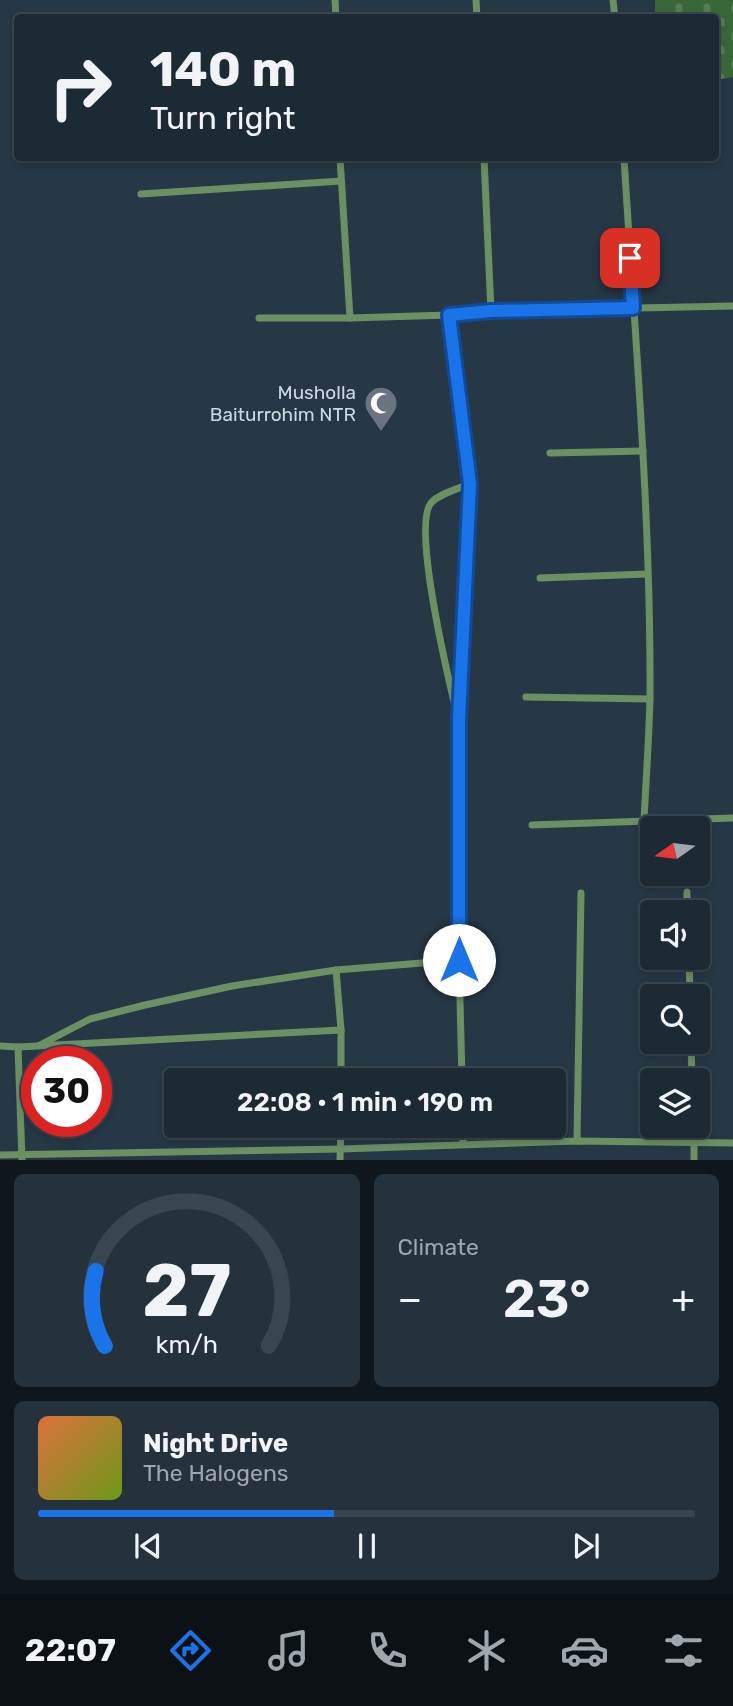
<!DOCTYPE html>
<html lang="en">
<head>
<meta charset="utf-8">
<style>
	:root { --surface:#1c2a34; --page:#25323c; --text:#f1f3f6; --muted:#a0a7ac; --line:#3a464f; --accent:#1a73e8 }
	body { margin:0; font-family:Rubik,sans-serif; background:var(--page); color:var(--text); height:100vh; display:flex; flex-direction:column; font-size:26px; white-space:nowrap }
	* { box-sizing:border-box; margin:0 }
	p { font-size:23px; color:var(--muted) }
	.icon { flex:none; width:38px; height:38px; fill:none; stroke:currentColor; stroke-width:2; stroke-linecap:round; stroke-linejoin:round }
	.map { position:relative; height:1160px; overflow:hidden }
	.drawer { display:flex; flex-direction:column; gap:14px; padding:14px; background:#0f171d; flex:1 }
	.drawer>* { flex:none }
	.top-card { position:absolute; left:14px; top:14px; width:705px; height:147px; border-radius:7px; box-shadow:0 4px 10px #0003,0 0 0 2px var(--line); background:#1c2a34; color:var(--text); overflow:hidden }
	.needle { width:46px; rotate:256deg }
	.tools { position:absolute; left:640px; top:816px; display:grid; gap:14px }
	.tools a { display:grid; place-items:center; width:70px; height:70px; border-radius:7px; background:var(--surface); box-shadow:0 4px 10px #0003,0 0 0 2px var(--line); font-size:35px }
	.speed { position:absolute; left:21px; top:1046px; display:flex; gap:14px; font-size:35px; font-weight:700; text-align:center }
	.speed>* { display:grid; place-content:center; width:91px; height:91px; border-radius:50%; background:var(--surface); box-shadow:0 4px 10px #0003,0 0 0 2px var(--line); line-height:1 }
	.speed .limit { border:10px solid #d22; background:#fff; color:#111 }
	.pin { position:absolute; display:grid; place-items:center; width:60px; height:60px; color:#fff; margin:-30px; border-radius:14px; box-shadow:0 4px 10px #0006 }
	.me { position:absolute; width:77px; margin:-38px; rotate:0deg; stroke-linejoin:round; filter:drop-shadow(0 0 5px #0008) }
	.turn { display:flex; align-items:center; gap:24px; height:147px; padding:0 21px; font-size:32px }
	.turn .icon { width:91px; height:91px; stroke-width:2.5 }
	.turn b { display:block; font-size:49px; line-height:60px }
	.big { font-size:52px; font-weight:600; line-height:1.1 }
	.drawer .tile { flex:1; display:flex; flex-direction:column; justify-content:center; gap:10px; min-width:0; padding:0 24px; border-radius:10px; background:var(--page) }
	.drawer .dial { align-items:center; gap:0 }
	.dial svg { height:182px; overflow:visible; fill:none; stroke:var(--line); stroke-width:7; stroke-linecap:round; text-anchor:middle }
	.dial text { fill:var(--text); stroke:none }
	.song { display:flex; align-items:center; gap:21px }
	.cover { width:84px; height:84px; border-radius:10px; background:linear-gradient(135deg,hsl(20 70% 55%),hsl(80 70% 35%)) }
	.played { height:7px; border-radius:4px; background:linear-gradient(90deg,var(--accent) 45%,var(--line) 45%) }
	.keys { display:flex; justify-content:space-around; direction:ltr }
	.heat { display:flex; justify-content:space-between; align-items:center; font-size:38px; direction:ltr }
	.drawer .tiles { flex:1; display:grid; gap:14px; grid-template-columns:1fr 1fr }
	.tile:last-child { grid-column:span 2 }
	.trip { position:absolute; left:164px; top:1068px; width:402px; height:70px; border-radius:7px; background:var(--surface); box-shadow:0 4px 10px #0003,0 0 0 2px var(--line); font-weight:600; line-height:70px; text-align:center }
	.tab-bar { display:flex; height:112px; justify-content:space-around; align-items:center; background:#0b1115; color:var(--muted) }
	.tab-bar .icon { width:49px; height:49px }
	.tab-bar .active { color:var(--accent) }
	.tab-bar b { font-size:32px; color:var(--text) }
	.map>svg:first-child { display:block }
</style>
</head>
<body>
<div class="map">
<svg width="733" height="1160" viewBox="0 0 733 1160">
	<defs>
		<pattern id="cemetery-stones" width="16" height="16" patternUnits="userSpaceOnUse" patternTransform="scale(1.75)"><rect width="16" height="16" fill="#396738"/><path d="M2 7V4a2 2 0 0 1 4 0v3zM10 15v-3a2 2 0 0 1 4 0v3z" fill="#547c54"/></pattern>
	</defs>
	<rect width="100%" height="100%" fill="#263846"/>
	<polygon fill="url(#cemetery-stones)" points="655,0 733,0 733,77 716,80 716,18 655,17"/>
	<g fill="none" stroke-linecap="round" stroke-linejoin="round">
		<g stroke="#6b9064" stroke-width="7">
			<polyline points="335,0 336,18"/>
			<polyline points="476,0 477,18"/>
			<polyline points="613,0 615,18"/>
			<polyline points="340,158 350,318"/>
			<polyline points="484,158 491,311"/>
			<path d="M624,158C635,337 651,518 650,698C649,739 646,780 644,820"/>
			<polyline points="141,194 341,181"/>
			<polyline points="449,315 470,484 459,719 459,960 462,1080"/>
			<polyline points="259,318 350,318 449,315 491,311 733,306"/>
			<polyline points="550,453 643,451"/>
			<polyline points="540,578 647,574"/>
			<polyline points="526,697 650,699"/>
			<path d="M456,710C448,677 412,526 431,503C438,494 460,488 470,484"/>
			<polyline points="532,825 733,818"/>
			<polyline points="687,892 687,912"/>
			<polyline points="689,957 690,996"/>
			<polyline points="336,970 341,1030 341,1080"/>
			<polyline points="691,1041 692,1080"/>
			<polyline points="40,1045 90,1019 145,1005 232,986 336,970 459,960"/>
			<polyline points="0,1046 18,1047 341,1030"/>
			<polyline points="18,1047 22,1160"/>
			<polyline points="463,1125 463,1144"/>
			<polyline points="694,1125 694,1160"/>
			<polyline points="577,1141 581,893"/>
			<polyline points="0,1155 341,1149 577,1141 733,1143"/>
			<polyline points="340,1160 341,1125"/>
		</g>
	</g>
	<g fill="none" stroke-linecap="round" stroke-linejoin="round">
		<defs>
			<polyline id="route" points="459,960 459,719 470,484 449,315 491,311 633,308 630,258"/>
		</defs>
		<use href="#route" stroke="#114b97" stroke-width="18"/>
		<use href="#route" stroke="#1a73e8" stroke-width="12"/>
	</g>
	<defs>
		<symbol id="mosque-pin" viewBox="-11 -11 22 30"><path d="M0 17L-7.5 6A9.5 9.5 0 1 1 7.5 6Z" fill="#6b7280" stroke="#263846"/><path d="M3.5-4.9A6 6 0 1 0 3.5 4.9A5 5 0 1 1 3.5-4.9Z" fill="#fff"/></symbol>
	</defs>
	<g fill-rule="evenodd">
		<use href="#mosque-pin" x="362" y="384" width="38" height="52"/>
	</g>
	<g text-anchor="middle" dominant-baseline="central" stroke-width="7" stroke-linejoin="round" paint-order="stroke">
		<g font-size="19" fill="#cdd8e0" stroke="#263846" text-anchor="end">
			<text x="356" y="392">Musholla<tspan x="356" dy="22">Baiturrohim NTR</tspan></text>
		</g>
	</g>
</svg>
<div class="tools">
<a><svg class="needle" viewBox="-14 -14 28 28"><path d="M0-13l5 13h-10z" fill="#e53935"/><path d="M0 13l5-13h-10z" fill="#a0a7ac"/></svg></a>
<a><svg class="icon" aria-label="sound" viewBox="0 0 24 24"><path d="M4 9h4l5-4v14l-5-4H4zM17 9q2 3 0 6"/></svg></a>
<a><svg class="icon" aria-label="search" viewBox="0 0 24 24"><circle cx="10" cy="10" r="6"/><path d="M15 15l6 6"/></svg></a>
<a><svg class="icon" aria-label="layers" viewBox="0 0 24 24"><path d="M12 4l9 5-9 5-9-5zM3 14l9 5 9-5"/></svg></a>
</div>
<div class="speed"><div class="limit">30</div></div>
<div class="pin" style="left:630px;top:258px;background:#d93025"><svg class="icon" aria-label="arrive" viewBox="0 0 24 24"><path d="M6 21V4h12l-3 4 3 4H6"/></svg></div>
<svg class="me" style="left:459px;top:960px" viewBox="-20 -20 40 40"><circle r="19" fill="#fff"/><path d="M0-13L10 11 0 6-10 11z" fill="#1a73e8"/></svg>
<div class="trip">22:08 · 1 min · 190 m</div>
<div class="top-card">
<div class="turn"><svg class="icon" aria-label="right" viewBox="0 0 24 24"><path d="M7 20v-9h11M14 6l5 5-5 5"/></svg><div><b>140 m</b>Turn right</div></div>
</div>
</div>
<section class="drawer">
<div class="tiles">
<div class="tile dial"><svg viewBox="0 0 100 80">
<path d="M14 69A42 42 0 1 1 86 69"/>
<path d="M14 69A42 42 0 0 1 10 36" stroke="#1a73e8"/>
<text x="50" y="56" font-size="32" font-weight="700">27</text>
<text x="50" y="72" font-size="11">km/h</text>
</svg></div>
<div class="tile"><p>Climate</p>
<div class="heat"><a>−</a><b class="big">23°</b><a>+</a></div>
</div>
<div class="tile">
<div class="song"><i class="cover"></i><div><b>Night Drive</b><p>The Halogens</p></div></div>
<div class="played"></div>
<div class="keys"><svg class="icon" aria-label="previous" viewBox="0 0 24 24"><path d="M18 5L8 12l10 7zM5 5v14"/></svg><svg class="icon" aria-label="pause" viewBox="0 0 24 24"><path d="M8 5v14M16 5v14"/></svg><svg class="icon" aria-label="next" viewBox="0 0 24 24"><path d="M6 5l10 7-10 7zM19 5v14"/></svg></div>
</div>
</div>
</section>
<nav class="tab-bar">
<b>22:07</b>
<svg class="icon active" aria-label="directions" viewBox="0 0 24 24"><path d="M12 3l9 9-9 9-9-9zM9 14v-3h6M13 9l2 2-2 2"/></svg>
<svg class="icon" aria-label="music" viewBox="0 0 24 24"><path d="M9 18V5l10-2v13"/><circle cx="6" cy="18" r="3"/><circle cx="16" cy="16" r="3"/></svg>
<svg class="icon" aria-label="phone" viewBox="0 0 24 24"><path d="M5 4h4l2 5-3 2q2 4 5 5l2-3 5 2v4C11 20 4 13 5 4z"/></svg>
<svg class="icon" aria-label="climate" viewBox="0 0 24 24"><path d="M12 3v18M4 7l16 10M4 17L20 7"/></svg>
<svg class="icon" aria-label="car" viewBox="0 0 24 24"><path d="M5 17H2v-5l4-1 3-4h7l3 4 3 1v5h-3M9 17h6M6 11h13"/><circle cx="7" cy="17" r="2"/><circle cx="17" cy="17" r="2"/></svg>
<svg class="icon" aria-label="filters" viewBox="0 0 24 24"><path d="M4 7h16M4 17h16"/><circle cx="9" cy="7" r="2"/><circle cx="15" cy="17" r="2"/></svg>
</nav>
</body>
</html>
